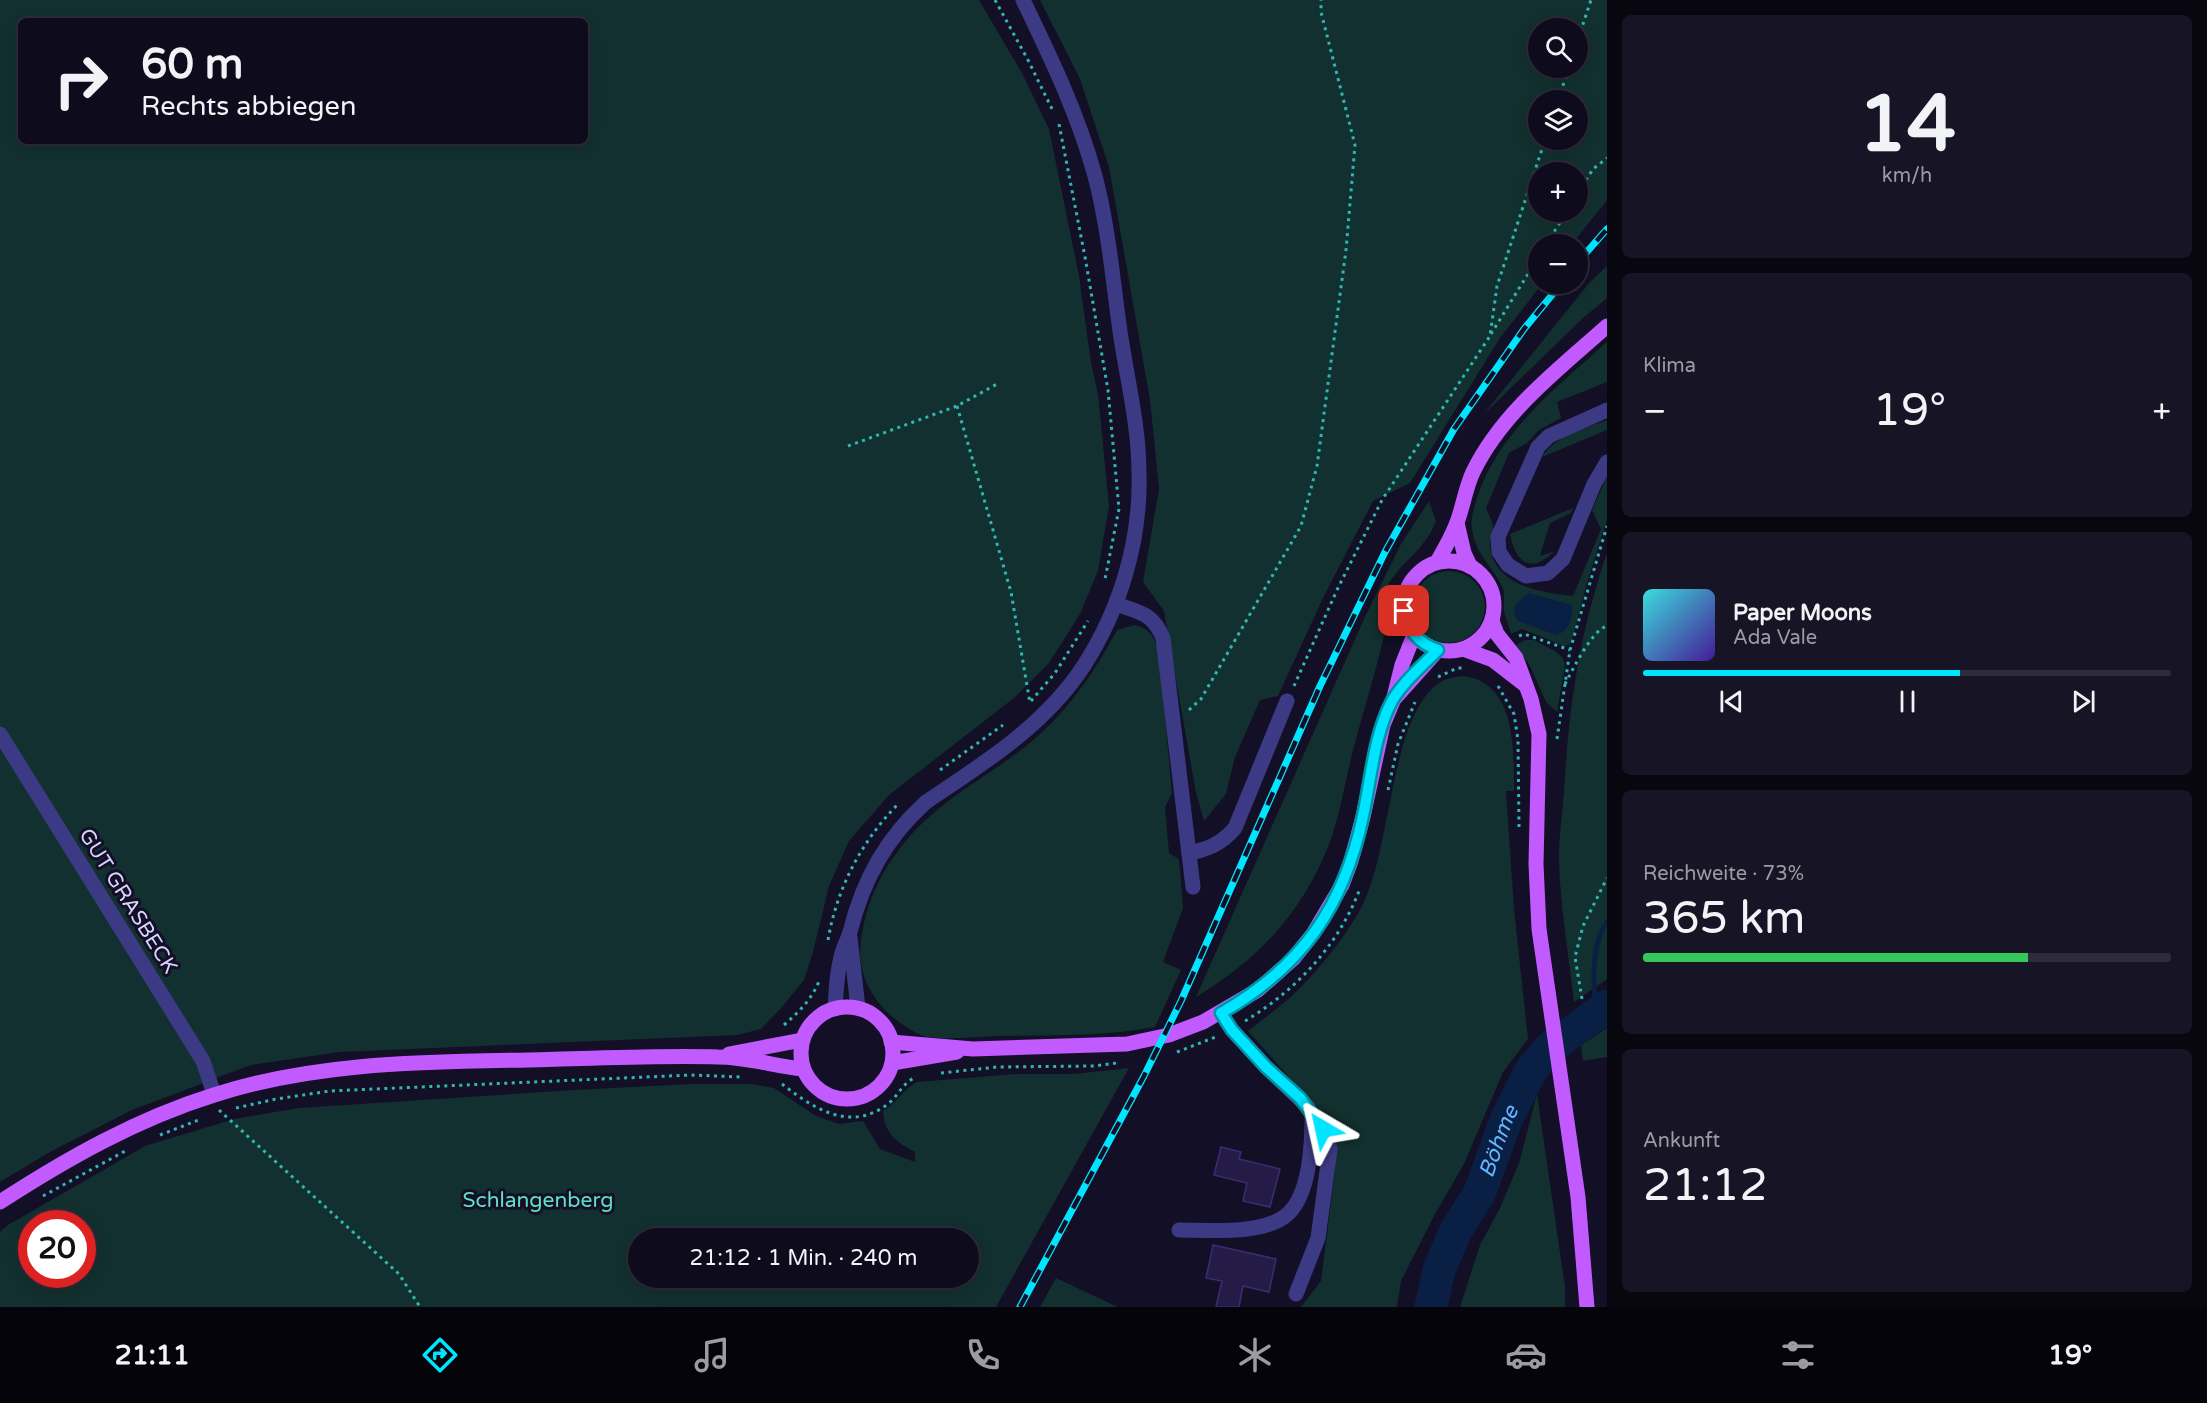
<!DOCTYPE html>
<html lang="de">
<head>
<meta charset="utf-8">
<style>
	:root { --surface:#0e0b1c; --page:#171425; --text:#f1f3f6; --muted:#9b9ba3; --line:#2e2b3b; --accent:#00e5ff }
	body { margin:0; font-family:"Varela Round",sans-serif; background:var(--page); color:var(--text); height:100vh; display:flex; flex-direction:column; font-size:22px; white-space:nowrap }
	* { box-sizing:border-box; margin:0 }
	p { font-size:20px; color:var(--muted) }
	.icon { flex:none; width:33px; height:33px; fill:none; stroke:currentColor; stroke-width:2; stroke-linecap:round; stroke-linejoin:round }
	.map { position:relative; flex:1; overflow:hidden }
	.panel { display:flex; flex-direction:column; gap:15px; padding:15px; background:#08060f; width:600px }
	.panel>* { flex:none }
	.hud { position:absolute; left:18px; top:18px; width:570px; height:126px; border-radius:9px; box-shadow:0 3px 15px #0003,0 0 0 2px var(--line); background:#0e0b1c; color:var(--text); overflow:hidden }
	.fabs { position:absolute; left:1528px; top:18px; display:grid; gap:12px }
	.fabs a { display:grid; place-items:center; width:60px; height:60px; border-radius:50%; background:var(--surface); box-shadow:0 3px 15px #0003,0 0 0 2px var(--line); font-size:30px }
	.speed { position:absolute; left:18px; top:1210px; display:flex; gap:12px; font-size:30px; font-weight:700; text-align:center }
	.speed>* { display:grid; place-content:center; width:78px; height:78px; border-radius:50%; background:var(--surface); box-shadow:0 3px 15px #0003,0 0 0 2px var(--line); line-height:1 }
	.speed .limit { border:9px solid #d22; background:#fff; color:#111 }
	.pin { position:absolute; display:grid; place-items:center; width:51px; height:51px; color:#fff; margin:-26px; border-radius:12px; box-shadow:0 3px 9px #0006 }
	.me { position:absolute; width:66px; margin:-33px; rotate:324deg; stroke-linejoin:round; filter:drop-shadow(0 0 4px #0008) }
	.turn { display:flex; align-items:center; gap:21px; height:126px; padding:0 24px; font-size:27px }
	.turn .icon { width:78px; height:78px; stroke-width:2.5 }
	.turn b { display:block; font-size:42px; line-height:51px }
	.big { font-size:45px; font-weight:600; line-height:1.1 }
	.panel .card { flex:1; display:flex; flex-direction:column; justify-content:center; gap:9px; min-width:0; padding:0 21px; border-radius:9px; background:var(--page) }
	.panel .dial { align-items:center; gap:0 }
	.dial b { font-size:78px; line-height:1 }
	.song { display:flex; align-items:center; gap:18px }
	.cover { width:72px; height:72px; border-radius:9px; background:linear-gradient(135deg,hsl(180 70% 55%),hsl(260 70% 35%)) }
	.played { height:6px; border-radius:3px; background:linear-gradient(90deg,var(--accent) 60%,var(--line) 60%) }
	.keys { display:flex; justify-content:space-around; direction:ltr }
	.heat { display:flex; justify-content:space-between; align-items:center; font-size:33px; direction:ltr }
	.charge { height:9px; border-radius:4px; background:linear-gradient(90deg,#34c759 73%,var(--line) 0) }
	.trip { position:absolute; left:628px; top:1228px; width:351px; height:60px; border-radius:30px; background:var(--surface); box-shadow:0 3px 15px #0003,0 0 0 2px var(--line); font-weight:600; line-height:60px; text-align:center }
	.tab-bar { display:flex; height:96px; justify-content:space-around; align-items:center; background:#06040b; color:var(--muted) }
	.tab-bar .icon { width:42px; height:42px }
	.tab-bar .current { color:var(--accent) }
	.tab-bar b { font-size:27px; color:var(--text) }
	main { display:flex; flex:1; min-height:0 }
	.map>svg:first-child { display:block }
</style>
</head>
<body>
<main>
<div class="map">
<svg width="1607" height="1307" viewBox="0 0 1607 1307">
	<rect width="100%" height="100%" fill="#130f26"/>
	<g fill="#12302f" fill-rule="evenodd">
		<path d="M0,0H979L1022,73L1049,129L1079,276L1091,363L1098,394L1109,506L1098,571L1080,614L1049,663L1014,698L889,795L849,841L829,886L813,952L804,980L782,1007L761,1029L738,1035L340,1052L251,1065L132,1110L50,1152L0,1182ZM21,21H585V141H21Z"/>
		<path d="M1040,0H1607V200L1572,244H1539V284H1542L1500,338L1410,483L1373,501L1322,600L1278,696L1260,700L1235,757L1226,794L1204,821L1196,793L1164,611L1143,582L1159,489L1150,400L1109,167L1080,79ZM1539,28H1578V68H1539ZM1539,100H1578V140H1539ZM1539,172H1578V212H1539Z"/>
		<polygon points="1607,266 1607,298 1582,319 1483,415 1589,283"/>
		<path d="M1607,342V382L1557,402L1561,418L1539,430L1527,443L1509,453L1486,508C1488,513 1492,520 1493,526C1494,532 1490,538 1490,544C1492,585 1541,593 1573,596L1601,529L1592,510L1607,476V520L1587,583L1572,640L1569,645L1564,646L1522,629L1511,634C1509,627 1506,619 1504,612C1503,605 1505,596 1503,589C1494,567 1475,555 1472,529C1470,519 1474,508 1477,498C1498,432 1557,387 1607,342Z"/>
		<path d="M1607,420V430L1542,457C1556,435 1584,429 1607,420Z"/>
		<path d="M1429,501L1436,521C1433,528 1430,535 1425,541C1412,559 1391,572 1384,595C1379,610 1387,624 1383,640C1374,678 1362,716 1352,754C1345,783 1340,814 1330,842C1302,913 1260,958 1196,997L1364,619L1401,544Z"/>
		<path d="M1573,508L1571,513L1550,523L1540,556L1555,551C1531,574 1516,564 1510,534Z"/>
		<path d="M1607,553V979L1574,1002C1569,956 1560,906 1559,860C1559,838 1562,814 1564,792C1569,707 1579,634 1607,553Z"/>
		<circle cx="1449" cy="607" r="36"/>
		<path d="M1134,625C1149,628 1153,635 1159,650L1172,793L1165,807L1169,853L1179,859L1183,908L1163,962L1181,970L1155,1027C1103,1037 1049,1035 996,1036C974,1037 949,1040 928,1037C916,1036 891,1017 883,1008C860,981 856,957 864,923C874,879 901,840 936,811C969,783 1007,764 1039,735C1072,705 1096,669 1117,630Z"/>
		<polygon points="1525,640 1534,640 1555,651 1563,658 1565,666 1557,712 1546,702 1530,666 1516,645"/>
		<path d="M1462,676C1516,681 1514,749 1514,791H1506L1514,909L1528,1039L1503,1072L1464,1164L1434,1216L1401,1281L1397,1307H1301L1321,1281L1335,1170L1334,1144L1327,1120L1248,1031C1263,1019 1280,1007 1294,994C1318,971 1346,936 1361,908C1392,850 1389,724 1436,685C1444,679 1452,677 1462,676Z"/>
		<polygon points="1607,1028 1607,1057 1583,1061 1581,1045"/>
		<path d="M1129,1068L996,1307H0V1232L8,1225L145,1146L234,1119L299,1108L574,1090L691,1084H751L774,1088L816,1116L839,1124L863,1121L880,1149L915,1162V1152C897,1143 884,1133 883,1111C897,1103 903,1089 917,1082L1016,1074H1074ZM32,1224H82V1275H32ZM639,1239H969V1278H639Z"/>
		<polygon points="1537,1094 1565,1287 1565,1307 1460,1307 1480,1245 1500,1208 1519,1163"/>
		<polygon points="1056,1278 1118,1307 1040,1307"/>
	</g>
	<path fill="#0a1f44" d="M1529,593L1572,605C1573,617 1570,631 1556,635L1518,621C1509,609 1518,600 1529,593Z"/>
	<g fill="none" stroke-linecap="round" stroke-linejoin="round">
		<path stroke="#0a1f44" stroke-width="5" d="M1595,1015C1595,985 1589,947 1607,922"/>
		<path stroke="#0a1f44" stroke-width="33" id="s1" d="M1431,1307L1439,1270L1455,1232L1480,1192L1506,1120L1531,1070L1550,1048L1607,1006"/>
	</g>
	<g fill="#241b47" stroke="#3b2d73" stroke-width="1.5">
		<polygon points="1221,1147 1241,1152 1239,1159 1280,1169 1270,1207 1243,1201 1247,1183 1214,1175"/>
		<polygon points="1213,1245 1276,1259 1269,1292 1243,1286 1239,1307 1216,1307 1222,1281 1206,1278"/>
	</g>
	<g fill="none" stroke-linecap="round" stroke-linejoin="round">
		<g stroke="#2fb8b0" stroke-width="3" stroke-dasharray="3 4.5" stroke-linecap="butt">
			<polyline points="995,0 1028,60 1054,113"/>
			<polyline points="1578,39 1591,0"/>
			<polyline points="1558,100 1569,68"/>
			<polyline points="1059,124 1085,257 1108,390 1119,509 1105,579"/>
			<polyline points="1578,193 1593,169 1607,158"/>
			<polyline points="1546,244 1567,212"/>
			<polyline points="1491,334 1539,256"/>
			<polyline points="957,406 1011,592 1030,703"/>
			<polyline points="848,446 957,406 999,383"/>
			<polyline points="1519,636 1524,634 1570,650"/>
			<polyline points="1438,677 1457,668 1465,668"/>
			<path d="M1565,684C1573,669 1592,630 1607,626"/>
			<polyline points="1294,686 1337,590 1382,500 1490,336 1497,286 1545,140"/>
			<polyline points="1498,686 1514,714 1518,740 1519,828"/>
			<polyline points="1031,701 1055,673 1088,621"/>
			<polyline points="1189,710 1201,699 1301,526 1317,466 1346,250 1355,145 1321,12 1321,0"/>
			<polyline points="1557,739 1570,650 1607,526"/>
			<polyline points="940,770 1003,725"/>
			<polyline points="1388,790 1398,744 1415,702"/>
			<path d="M828,940C837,888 861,842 898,804"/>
			<polyline points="1582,999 1575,957 1583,926 1607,878"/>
			<path d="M1245,1021C1295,991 1338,946 1359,891"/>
			<path d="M784,1025C800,1011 812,999 820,979"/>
			<polyline points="1177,1052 1218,1036"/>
			<polyline points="941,1073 997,1067 1094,1066 1117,1063"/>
			<path d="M782,1084C813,1108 850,1133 888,1104C898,1096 902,1084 914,1078"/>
			<polyline points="236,1108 276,1099 330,1091 691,1075 741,1077"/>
			<polyline points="219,1110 399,1274 420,1307"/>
			<polyline points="160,1135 201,1119"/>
			<polyline points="43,1196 127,1150"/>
		</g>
		<g stroke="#3d3a85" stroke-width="15">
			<polyline points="1607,410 1549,436 1538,447 1498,537 1499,552 1508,565 1526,576 1548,573 1563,559 1594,484 1607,462"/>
			<path d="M1116,604C1139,612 1153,613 1163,638L1193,887"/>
			<polyline points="0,734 203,1061 214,1094"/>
			<path d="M1189,853C1209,849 1221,844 1235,828L1287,701"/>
			<polyline points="850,937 858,1008"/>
			<path d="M835,1009C836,990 837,971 842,953C844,946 848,939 850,932C863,880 886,838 926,802C984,763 1044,726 1083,667C1120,610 1141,541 1139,473C1139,428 1128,383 1121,338C1113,284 1109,229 1095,176C1078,114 1051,58 1023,0"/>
			<polyline points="1221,1013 1232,1030 1266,1067 1308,1107 1312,1116 1323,1129 1330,1149 1318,1238 1296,1294"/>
			<path d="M1179,1230C1209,1230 1258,1235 1284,1217C1310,1199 1312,1145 1312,1116"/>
		</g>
		<g stroke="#c25bff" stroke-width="15">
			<polyline points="1457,523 1464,553 1470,566"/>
			<circle cx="1449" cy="606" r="45"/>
			<path d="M1437,562C1444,550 1451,538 1456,525C1463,508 1465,489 1473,472C1502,412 1559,369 1607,326"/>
			<polyline points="1492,621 1497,634 1516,658 1531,699 1539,734 1536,864 1539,929 1578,1197 1587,1307"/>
			<polyline points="1463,649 1493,660 1524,684"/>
			<polyline points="1395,698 1438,650"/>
			<circle cx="847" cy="1053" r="46"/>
			<polyline points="891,1042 973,1049 1127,1044 1169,1035 1203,1022 1258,990 1293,959 1313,934 1342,885 1351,861 1363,817 1383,725 1393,701 1402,665 1414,635"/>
			<polyline points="729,1054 802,1040"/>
			<polyline points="892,1063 957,1052"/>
			<path d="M0,1202C68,1158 137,1119 214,1095C316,1062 422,1062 528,1060C591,1059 655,1055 718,1057C746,1057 775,1066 803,1069"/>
		</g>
		<defs>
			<g id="rail">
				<polyline points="1578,262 1607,229"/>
				<polyline points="1020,1307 1144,1076 1181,1001 1320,686 1385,552 1454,429 1524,329 1561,284"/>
			</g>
		</defs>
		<use href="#rail" stroke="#00e5ff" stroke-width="7"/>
		<use href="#rail" stroke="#130f26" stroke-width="4.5" stroke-dasharray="14" stroke-linecap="butt"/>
	</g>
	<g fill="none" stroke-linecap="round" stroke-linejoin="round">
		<defs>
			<path id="route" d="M1323,1129L1300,1098L1266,1067L1232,1030L1221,1013C1302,967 1344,906 1363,816C1371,779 1374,735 1392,701C1403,682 1423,665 1438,650C1418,643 1409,631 1404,611"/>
		</defs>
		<use href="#route" stroke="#0095a6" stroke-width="15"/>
		<use href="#route" stroke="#00e5ff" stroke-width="10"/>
	</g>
	<g text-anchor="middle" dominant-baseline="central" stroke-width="6" stroke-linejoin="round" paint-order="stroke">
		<g font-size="21" fill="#d9d4ff" stroke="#130f26">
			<text transform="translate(128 901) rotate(58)">GUT GRASBECK</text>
		</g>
		<g font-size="21" fill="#5fe0c0" stroke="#130f26">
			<text x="538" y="1200">Schlangenberg</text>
		</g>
		<g font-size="22" font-style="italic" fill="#62b6ff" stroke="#130f26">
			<text stroke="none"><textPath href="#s1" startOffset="180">Böhme</textPath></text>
		</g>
	</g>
</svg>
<div class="fabs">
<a><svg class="icon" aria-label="search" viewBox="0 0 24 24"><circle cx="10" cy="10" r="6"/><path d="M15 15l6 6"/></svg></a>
<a><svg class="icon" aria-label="layers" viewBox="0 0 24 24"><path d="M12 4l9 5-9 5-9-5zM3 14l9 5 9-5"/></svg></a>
<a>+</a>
<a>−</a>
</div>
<div class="speed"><div class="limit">20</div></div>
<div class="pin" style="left:1404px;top:611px;background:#d93025"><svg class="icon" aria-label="arrive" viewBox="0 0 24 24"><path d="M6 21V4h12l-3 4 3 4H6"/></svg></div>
<svg class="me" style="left:1323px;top:1129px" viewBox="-20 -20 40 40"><path d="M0-17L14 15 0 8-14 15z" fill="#00e5ff" stroke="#fff" stroke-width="4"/></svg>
<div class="trip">21:12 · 1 Min. · 240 m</div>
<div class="hud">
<div class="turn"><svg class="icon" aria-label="right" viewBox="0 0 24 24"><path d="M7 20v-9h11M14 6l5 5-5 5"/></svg><div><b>60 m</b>Rechts abbiegen</div></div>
</div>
</div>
<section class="panel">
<div class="card dial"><b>14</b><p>km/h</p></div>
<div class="card"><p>Klima</p>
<div class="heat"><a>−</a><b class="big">19°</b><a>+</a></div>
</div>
<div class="card">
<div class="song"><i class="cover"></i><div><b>Paper Moons</b><p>Ada Vale</p></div></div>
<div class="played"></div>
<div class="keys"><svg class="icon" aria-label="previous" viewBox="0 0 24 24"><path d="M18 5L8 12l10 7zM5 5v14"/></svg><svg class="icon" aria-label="pause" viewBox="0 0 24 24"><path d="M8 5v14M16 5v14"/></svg><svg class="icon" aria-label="next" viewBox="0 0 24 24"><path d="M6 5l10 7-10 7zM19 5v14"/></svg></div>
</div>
<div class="card"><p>Reichweite · 73%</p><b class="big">365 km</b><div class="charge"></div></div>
<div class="card"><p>Ankunft</p><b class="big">21:12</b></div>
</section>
</main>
<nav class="tab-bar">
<b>21:11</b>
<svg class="icon current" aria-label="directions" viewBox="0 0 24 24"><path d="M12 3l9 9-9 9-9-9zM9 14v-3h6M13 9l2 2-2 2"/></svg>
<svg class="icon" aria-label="music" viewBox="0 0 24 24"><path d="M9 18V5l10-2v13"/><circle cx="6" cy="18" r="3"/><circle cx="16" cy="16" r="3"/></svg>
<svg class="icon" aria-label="phone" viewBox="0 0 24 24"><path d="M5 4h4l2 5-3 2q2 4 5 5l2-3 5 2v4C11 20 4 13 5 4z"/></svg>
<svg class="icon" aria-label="climate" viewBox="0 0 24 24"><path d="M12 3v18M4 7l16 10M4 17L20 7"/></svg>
<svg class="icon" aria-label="car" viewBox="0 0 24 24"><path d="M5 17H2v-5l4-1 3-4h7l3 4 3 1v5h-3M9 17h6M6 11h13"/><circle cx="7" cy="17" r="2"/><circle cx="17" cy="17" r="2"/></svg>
<svg class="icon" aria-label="filters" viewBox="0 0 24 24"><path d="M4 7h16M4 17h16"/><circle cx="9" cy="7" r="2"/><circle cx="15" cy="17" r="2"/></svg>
<b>19°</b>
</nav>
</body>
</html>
